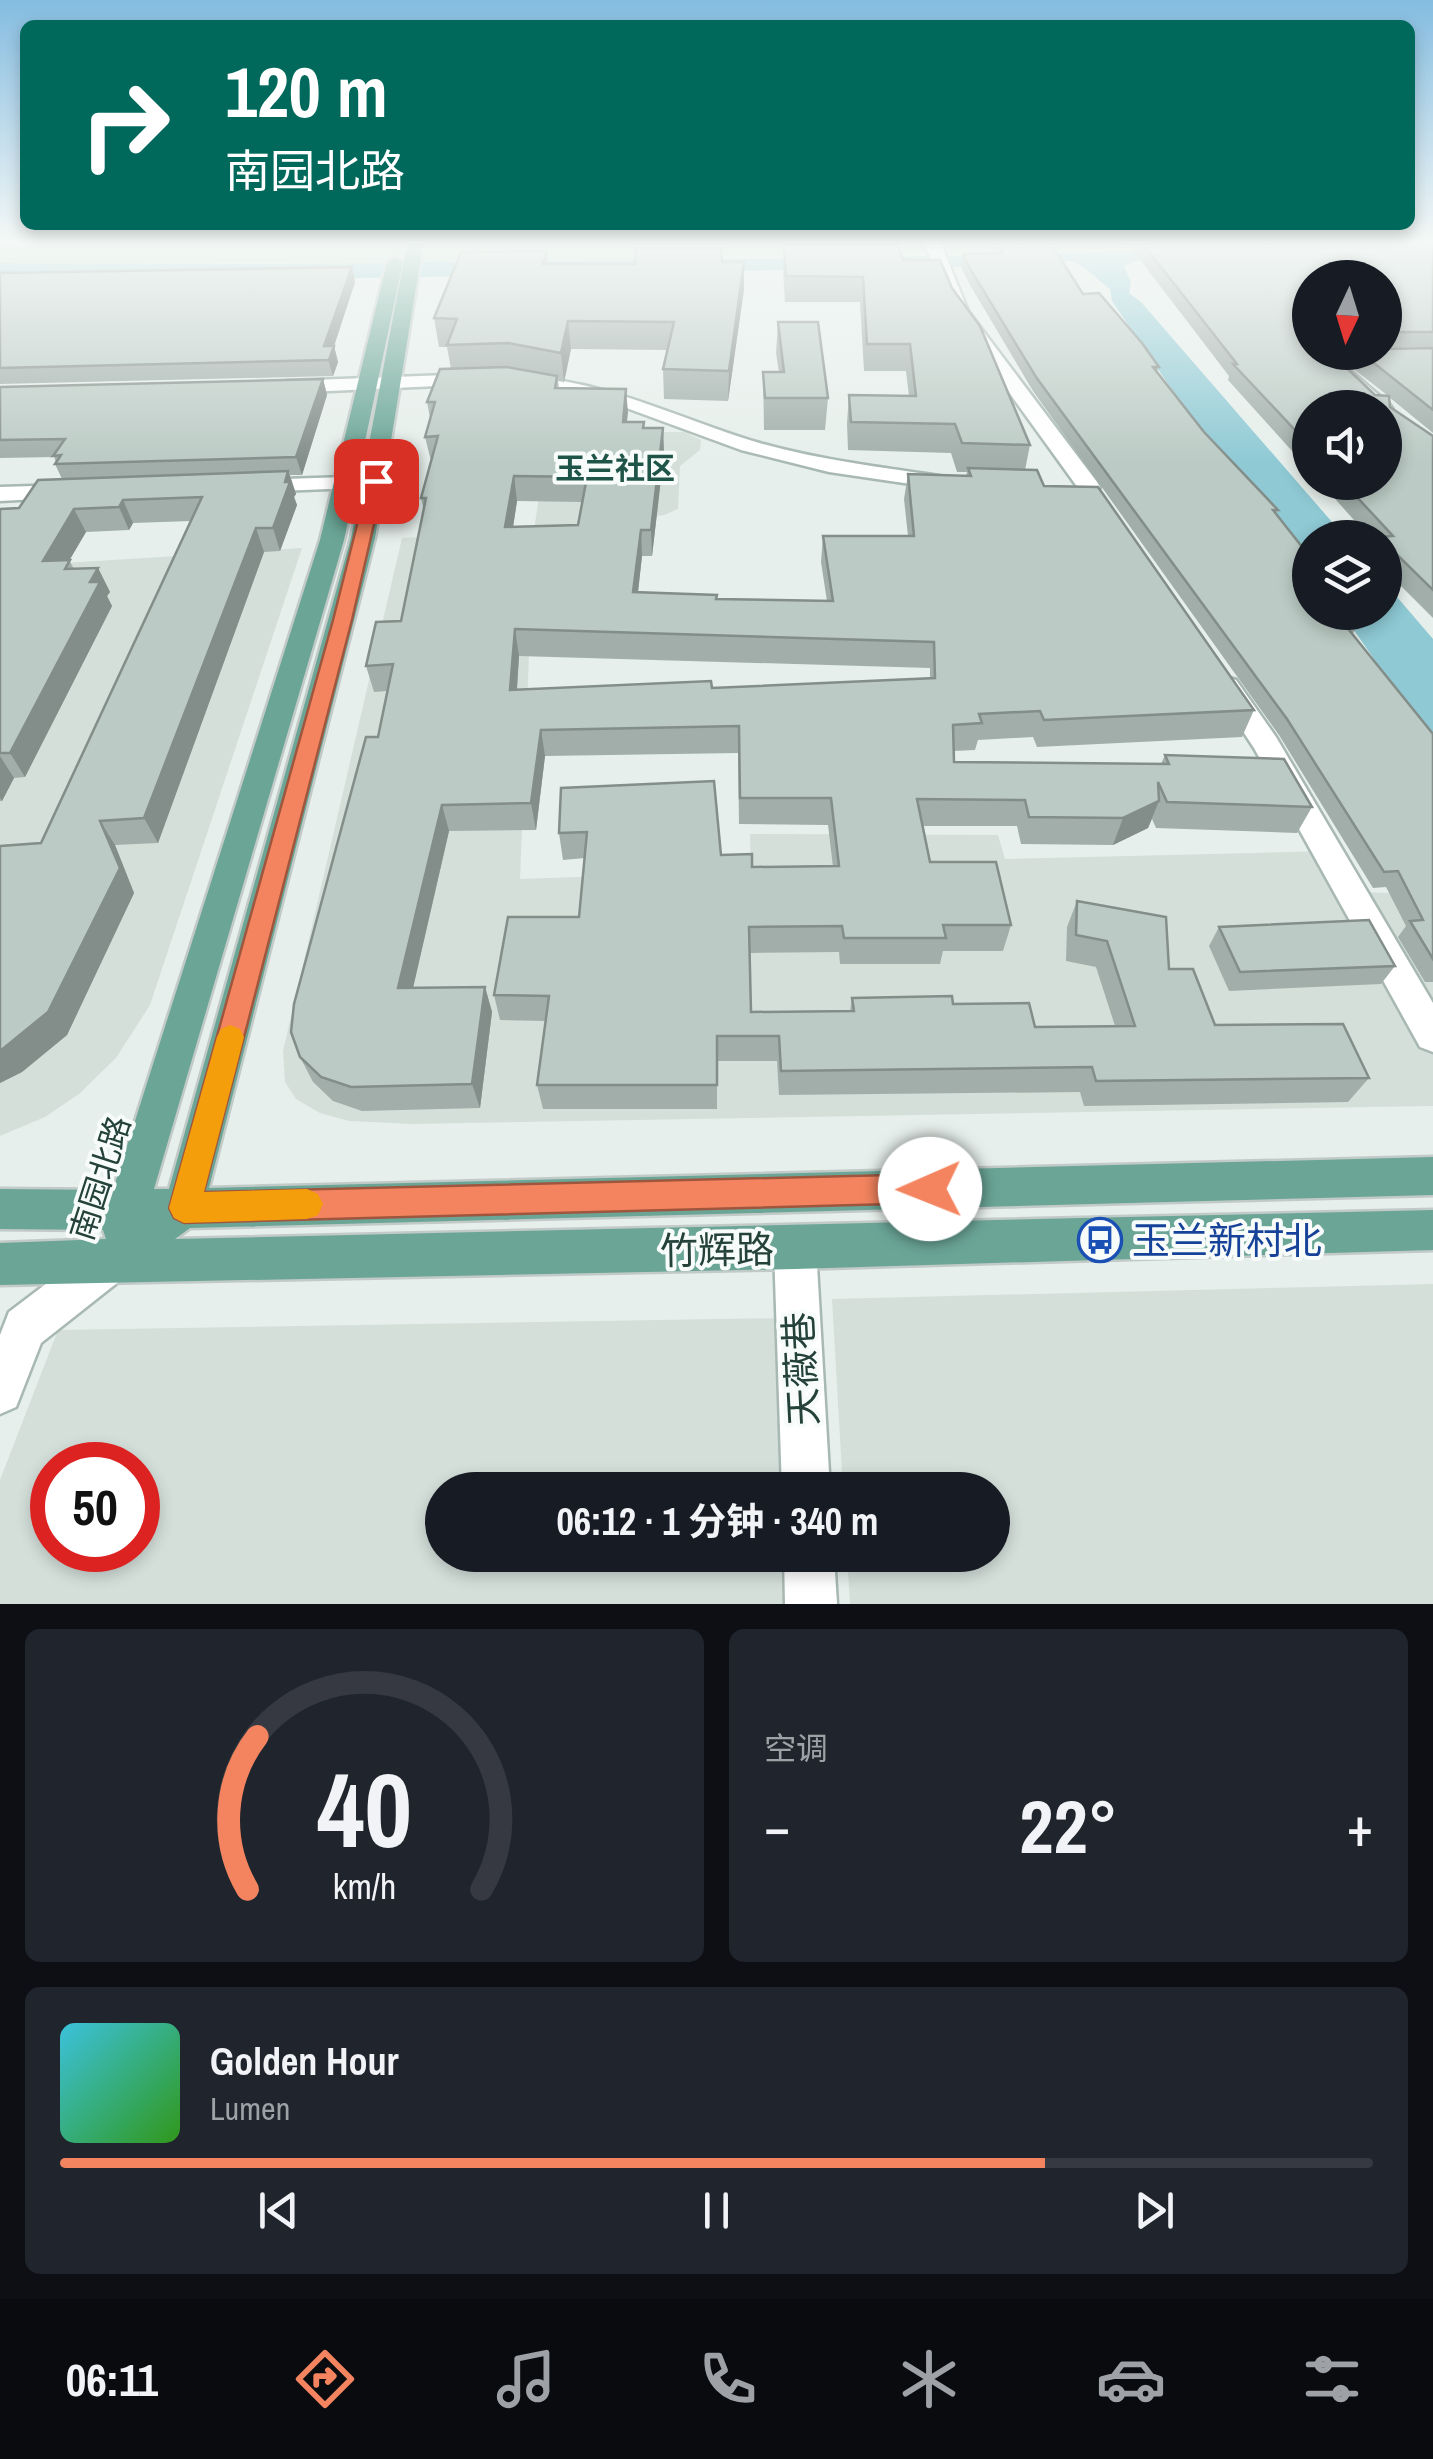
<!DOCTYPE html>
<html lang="zh">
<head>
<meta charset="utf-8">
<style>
	:root { --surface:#171b24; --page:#20242c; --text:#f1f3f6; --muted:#9ea1a6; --line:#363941; --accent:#f4845f }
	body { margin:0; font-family:"Archivo Narrow","Noto Sans SC",sans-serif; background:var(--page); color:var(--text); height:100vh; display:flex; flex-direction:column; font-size:38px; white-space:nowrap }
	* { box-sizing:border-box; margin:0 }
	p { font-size:32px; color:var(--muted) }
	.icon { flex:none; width:55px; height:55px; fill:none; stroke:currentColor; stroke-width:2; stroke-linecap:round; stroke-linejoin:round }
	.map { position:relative; height:1604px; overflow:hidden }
	.side { display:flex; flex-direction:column; gap:25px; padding:25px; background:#0d0f14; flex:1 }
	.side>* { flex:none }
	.guide { position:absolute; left:20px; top:20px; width:1395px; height:210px; border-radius:15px; box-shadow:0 5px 15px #0003; background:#00695c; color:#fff; overflow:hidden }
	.needle { width:65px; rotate:184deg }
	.controls { position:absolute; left:1292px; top:260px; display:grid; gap:20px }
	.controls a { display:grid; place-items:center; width:110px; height:110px; border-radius:50%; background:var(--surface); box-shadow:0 5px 15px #0003; font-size:50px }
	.speed { position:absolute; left:30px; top:1442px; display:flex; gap:20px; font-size:50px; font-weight:700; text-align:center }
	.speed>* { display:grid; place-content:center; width:130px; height:130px; border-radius:50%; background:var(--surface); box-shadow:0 5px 15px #0003; line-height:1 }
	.speed .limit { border:15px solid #d22; background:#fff; color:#111 }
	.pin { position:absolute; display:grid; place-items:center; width:85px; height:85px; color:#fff; margin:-42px; border-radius:20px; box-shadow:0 5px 15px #0006 }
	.me { position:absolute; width:110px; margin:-55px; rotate:269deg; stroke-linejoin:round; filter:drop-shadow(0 0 8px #0008) }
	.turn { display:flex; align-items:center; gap:35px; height:210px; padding:0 40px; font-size:45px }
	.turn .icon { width:130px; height:130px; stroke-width:2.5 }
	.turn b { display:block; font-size:70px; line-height:85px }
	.big { font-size:75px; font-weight:700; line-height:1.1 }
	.side .card { flex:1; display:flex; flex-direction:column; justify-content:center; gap:15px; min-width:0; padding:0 35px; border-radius:15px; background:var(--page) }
	.side .dial { align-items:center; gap:0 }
	.dial svg { height:260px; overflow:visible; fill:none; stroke:var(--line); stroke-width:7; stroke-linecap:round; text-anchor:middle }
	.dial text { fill:var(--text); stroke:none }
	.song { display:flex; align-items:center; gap:30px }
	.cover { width:120px; height:120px; border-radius:15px; background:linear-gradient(135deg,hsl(190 70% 55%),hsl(110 70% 35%)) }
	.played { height:10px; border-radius:5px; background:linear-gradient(90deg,var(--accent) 75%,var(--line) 75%) }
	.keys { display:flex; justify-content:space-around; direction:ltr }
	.heat { display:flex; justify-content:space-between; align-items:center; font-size:55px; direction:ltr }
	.side .tiles { flex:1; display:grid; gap:25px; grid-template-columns:1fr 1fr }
	.card:last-child { grid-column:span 2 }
	.trip { position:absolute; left:425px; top:1472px; width:585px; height:100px; border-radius:50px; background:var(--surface); box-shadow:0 5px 15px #0003; font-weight:700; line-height:100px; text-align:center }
	.tab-bar { display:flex; height:160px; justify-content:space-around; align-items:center; background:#090b0e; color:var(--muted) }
	.tab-bar .icon { width:70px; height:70px }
	.tab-bar .active { color:var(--accent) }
	.tab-bar b { font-size:45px; color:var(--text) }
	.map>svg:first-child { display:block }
</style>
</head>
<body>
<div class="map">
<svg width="1433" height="1604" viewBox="0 0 1433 1604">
	<rect width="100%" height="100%" fill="#e6efeb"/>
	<g fill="#d4dfda" fill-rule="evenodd">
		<polygon points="549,432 684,432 701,440 700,450 680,466 678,509 664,515 534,531 520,879 751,871 750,834 998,835 1005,859 1328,851 1356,892 1433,894 1433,1106 412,1124 349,1121 320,1113 296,1099 285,1082 283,1051 402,538 534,530"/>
		<polygon points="302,548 150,1005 116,1058 79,1094 45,1117 0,1136 0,567"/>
		<polygon points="1433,1284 1433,1604 850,1604 847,1555 992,1555 992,1490 843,1490 832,1299"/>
		<path d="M786,1318L792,1490H442V1555H795L797,1604H0V1480L58,1330ZM52,1465H138V1550H52Z"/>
	</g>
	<polygon fill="#bfe0c8" points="0,239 1140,239 1148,249 539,262 0,263"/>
	<g fill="#8ec9d4">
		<path d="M1433,242L1139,260L1124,266L1131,282L1129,293L1141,302L1345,537L1310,538V560L1199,430L1112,301L1110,289C1096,279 1086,265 1070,261L949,267L0,285V263L275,264L897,257Z"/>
		<polygon points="1385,583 1433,639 1433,744 1342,613 1385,612"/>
	</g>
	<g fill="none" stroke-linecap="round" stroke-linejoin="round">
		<defs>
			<g id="minor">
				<polygon points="923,239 939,239 968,311 1097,482 1100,487 1097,492 1081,492 951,312"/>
				<polygon points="1385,350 1433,350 1433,360 1340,362 1389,404 1392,408 1385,413 1385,408 1370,408 1318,360 1334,352"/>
				<polygon points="474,374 483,380 481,384 286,393 276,387 286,381"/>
				<path d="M520,376C608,381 674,417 756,442C818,460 882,467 945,477L956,483L945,489L829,472L741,450L602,399L561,390L513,386V378Z"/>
				<polygon points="346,477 354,478 357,483 354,488 253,492 242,486 253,480"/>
				<polygon points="67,485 78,492 75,497 0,501 0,487"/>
				<polygon points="1226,677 1236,680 1276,737 1433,1003 1433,1052 1420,1047 1254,748 1213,686 1216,680"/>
				<polygon points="795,1227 810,1233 816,1248 830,1490 782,1490 774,1248 780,1233"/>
				<polygon points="107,1243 122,1249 128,1264 122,1279 41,1343 16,1407 0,1414 0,1335 9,1312 92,1249"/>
				<polygon points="784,1555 834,1555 837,1604 785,1604"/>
			</g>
			<polygon id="major" points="408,239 424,239 375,538 209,1188 1433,1157 1433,1195 190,1228 175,1239 1433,1210 1433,1250 795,1269 0,1285 0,1243 106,1239 103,1230 0,1229 0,1189 113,1190 320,540 387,262 395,257 403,262 344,540 154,1189 169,1189 351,538"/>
		</defs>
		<use href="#minor" stroke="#a8b8b2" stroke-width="5"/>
		<use href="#major" stroke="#c2cac8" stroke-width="5"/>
		<use href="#minor" fill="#fff" fill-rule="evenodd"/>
		<use href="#major" fill="#6aa596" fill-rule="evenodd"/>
	</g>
	<g fill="#a1aea9" fill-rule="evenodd">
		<polygon points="989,239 1048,239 1083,294 1159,367 1157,372 1204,432 1278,510 1276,515 1310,612 1358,625 1352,635 1433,734 1433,982 1425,982 1398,937 1406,926 1386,887 1373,888 1279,735 1033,391 970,285 961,267 963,254 995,254"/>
		<polygon points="1112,239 1433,239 1433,347 1385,348 1385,278 1310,352 1375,395 1387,395 1350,366 1356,352 1385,352 1433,348 1433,433 1389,397 1390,407 1433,436 1433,618 1385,570 1385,538 1370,538 1320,482 1385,482 1310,408 1310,471 1228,380 1229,376 1128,244 1116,244"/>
		<path d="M784,245L903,260L952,288L1030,445L1025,470L1044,486L1254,710L1242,737L1037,747L1033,737L978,740L975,750L953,751L954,762L1161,764L1165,755L1312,807L1297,833L1156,828L1152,819L1148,828L1113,845L1021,844L1017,826H923L930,862L1011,925L1003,951H943L940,964H840L839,952L750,953L751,1012L850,1011L852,998L953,1004L1035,1027L1115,1026L1096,967L1066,961L1067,927L1077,901L1169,969L1215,1025L1369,1078L1348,1102L1084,1106L1080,1092L779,1095L777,1061H717V1109H543L537,1085L545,1021L500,1020L494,995L579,917L585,858L563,860L559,833L561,788L752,867H833L828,825L739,824L738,753L545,756L536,830L449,831L413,988L485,987L492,1012L480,1108L362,1111L333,1101L313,1082L300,1057L378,737L387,691L374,692L366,666L401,621L424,511L421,498L431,461L425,437L430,418L427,402L451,369L447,347H439L434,318L547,251L548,264L722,262L744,289L728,401L664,399L663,369L668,350L571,349L564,382L558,381L559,388L626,389L627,422H644V428H663L664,453L652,556H642L638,592L717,599L827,601L821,562L823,536H908L904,499L908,474L966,476L967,472H957L951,453L848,450L847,423L849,395L909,396L906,371H864L860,302H785L783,270ZM517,501L582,502L578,525L513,527ZM519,656L930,668V678L712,688L517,690Z"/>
		<polygon points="352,267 355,282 334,346 338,362 333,376 0,384 0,273"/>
		<polygon points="778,322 828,398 825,430 764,430 763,372 779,372 776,353"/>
		<polygon points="323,379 327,395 302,475 290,475 296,494 294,497 297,505 280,551 264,552 158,843 115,845 134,893 67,1035 22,1072 0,1083 0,846 41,843 191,521 133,523 129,530 86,532 69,560 74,569 98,568 110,592 107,596 112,606 25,777 14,778 2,801 0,801 0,509 19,508 62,479 55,464 56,462 54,457 0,458 0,387"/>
		<polygon points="1219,927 1395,966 1381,984 1229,991 1209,946"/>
	</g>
	<g fill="#838d89">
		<polygon points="744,262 744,289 728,401 729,371"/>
		<polygon points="352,267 355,282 334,346 338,362 333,376 324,346"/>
		<polygon points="568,321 571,349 564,382 561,353"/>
		<polygon points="323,379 327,395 302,475 296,457"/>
		<polygon points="626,389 628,413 624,446 623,422"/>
		<polygon points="663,428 664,453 652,556 651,530"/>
		<polygon points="288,471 296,494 294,497 297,505 280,551 273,528"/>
		<polygon points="514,476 517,501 509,553 505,527"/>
		<polygon points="123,500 133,523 129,530 119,507"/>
		<polygon points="74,509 86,532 55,585 43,561"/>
		<polygon points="256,528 264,552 158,843 144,818"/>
		<polygon points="641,530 642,556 635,618 633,592"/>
		<polygon points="98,568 110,592 107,596 112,606 25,777 10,753"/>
		<polygon points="515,629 519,656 515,717 510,690"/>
		<polygon points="541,730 545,756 536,830 531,803"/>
		<polygon points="0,756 14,778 2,801 0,798"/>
		<polygon points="1159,801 1148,828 1113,845 1123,818"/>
		<polygon points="442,805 449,831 407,1014 398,988"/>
		<polygon points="100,821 115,845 134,893 67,1035 22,1072 0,1083 0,1051"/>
		<polygon points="485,987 492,1012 480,1108 472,1084"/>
	</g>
	<g fill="#bbcac4" stroke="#838d89" stroke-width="2.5" fill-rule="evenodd">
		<polygon points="996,239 1048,239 1083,294 1099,293 1142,343 1159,367 1153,367 1204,432 1278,510 1273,510 1310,557 1310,612 1348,612 1358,625 1345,625 1433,734 1433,959 1410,921 1423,920 1398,871 1384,872 1287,719 1036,377 972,272 963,254 1003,253"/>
		<polygon points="1139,239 1433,239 1433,332 1385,332 1385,278 1310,278 1310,352 1330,352 1375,395 1389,396 1390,407 1433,436 1433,590 1385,543 1385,538 1378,537 1393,536 1343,482 1385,482 1385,408 1310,408 1310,446 1233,364 1237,364"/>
		<polygon points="897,244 903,260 940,260 952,288 980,326 1030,445 962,443 955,424 851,422 849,395 916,396 910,344 867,344 863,277 786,276 784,245"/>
		<polygon points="636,248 721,248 722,262 744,262 729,371 663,369 674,322 568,321 561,353 508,343 447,345 457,319 434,318 461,252 547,251 543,264 635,264"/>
		<polygon points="352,267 324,346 334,346 329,360 0,368 0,273"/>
		<polygon points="778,322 818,322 828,398 765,398 763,372 784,372"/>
		<polygon points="1433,348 1433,410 1360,352 1385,352 1385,349"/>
		<path d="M507,367L557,376L555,388L626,389L623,422H644L643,428H663L651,530H641L633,592L717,595L716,599L833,601L823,536H914L908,474L971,476L968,468L1037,470L1044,486L1098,487L1254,710L1044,720L1040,711L979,714L982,723L953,725L954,762L1169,764L1165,755L1284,759L1312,807L1167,802L1158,782L1159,801L1123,818L1029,817L1025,800L917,799L930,862H996L1011,925H943L946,938H844L842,926L749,927L751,1012L854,1011L852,998L952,996L953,1004L1029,1003L1035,1027L1135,1026L1107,941L1076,935L1077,901L1166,917L1169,969H1193L1215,1025L1343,1024L1369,1078L1096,1081L1092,1067L781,1071L779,1036H717V1085H537L549,996L494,995L508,917H579L587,832L559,833L561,788L714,781L721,855L752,854V867L839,866L831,798H740L739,726L541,730L531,803L442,805L398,988L485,987L472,1084L351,1087L321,1077L300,1057L291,1032L294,1004L366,737H378L393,664L366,666L376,622L401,621L426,498H421L438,436L425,437L435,402H427L440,369ZM514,476L587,477L578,525L505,527ZM515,629L934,642L935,678L712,688L711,681L510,690Z"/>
		<polygon points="323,379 296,457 55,464 61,455 53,456 65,439 0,440 0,387"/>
		<polygon points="288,471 285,482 290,482 273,528 256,528 144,818 100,821 120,868 48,1012 0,1051 0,846 41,843 202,497 123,500 119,507 74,509 43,561 70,560 65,569 98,568 90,582 100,582 10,753 0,753 0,509 19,508 38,480"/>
		<polygon points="1369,920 1395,966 1240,972 1219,927"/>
	</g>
	<linearGradient id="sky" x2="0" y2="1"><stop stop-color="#84bce0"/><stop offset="0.52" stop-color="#f4f8f6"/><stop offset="1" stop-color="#f4f8f6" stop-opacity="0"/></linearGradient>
	<rect width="1433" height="464" fill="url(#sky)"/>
	<polygon fill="#f4845f" stroke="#9f563e" stroke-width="2.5" points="376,476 384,481 352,620 204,1192 930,1174 941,1178 945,1189 941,1199 930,1203 184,1223 174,1218 169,1208 333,620 368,481"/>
	<polygon fill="#f59e0b" points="230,1025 240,1029 244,1037 204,1192 307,1189 318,1194 323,1204 318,1215 307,1219 184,1223 174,1218 169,1208 217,1037 221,1029"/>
	<defs>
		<symbol id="bus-ring" viewBox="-11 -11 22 22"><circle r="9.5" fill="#f7fbf9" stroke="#1a4fb4" stroke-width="1.5"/><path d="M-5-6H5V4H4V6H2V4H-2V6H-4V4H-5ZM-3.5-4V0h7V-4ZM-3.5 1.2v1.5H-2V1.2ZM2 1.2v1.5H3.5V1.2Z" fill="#1a4fb4"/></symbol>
	</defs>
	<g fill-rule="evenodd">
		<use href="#bus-ring" x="1075" y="1215" width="50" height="50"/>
	</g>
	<g text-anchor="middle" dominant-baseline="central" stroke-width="8" stroke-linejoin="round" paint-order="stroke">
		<g font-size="30" font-weight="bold" fill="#1f5548" stroke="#f7fbf9">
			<text x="615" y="468">玉兰社区</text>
		</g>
		<g font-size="32" fill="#24423a" stroke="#f7fbf9">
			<text transform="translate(100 1178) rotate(-72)">南园北路</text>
		</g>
		<g font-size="38" fill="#164399" stroke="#f7fbf9" text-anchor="start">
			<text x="1132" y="1240">玉兰新村北</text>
		</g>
		<g font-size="38" fill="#24423a" stroke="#f7fbf9">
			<text transform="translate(717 1250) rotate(-1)">竹辉路</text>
			<text transform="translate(801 1369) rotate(-93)">天薇巷</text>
		</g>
	</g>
</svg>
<div class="controls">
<a><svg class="needle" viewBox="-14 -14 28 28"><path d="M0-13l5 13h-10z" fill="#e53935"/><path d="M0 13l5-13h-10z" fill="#9ea1a6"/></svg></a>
<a><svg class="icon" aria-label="sound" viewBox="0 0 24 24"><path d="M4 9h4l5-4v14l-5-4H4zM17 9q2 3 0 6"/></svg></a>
<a><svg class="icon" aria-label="layers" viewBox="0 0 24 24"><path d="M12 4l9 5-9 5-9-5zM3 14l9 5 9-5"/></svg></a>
</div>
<div class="speed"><div class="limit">50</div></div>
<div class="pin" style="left:376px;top:481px;background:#d93025"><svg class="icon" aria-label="arrive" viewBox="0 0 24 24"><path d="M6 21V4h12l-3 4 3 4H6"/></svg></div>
<svg class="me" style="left:930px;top:1189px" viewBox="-20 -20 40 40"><circle r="19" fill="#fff"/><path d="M0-13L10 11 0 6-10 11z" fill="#f4845f"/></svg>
<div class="trip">06:12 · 1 分钟 · 340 m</div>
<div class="guide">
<div class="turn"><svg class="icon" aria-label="right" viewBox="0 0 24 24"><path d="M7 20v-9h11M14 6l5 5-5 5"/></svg><div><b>120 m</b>南园北路</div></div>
</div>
</div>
<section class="side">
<div class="tiles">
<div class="card dial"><svg viewBox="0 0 100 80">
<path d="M14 69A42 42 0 1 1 86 69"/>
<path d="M14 69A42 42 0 0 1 17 22" stroke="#f4845f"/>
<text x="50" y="56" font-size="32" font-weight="700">40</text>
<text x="50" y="72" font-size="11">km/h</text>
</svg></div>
<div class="card"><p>空调</p>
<div class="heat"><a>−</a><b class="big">22°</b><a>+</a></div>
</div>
<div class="card">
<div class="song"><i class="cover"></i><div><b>Golden Hour</b><p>Lumen</p></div></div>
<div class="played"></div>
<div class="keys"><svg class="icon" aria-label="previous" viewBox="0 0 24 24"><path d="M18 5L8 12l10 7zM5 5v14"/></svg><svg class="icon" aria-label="pause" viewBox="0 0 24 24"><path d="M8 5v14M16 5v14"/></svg><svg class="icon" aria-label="next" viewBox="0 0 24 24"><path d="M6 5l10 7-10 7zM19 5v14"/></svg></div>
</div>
</div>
</section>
<nav class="tab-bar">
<b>06:11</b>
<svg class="icon active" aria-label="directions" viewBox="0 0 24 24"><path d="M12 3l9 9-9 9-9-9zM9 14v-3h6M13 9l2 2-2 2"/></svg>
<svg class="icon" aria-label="music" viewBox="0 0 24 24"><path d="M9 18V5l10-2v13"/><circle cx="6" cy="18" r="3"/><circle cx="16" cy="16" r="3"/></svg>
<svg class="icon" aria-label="phone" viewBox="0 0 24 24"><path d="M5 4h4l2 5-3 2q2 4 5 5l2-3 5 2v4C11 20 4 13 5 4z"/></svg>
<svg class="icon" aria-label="climate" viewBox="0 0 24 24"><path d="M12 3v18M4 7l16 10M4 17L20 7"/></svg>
<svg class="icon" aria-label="car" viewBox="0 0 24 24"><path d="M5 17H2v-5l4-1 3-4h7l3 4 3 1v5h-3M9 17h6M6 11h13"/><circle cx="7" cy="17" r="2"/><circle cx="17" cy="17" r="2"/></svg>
<svg class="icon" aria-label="filters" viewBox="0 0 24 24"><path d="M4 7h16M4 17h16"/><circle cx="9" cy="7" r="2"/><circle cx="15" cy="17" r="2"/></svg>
</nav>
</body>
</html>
